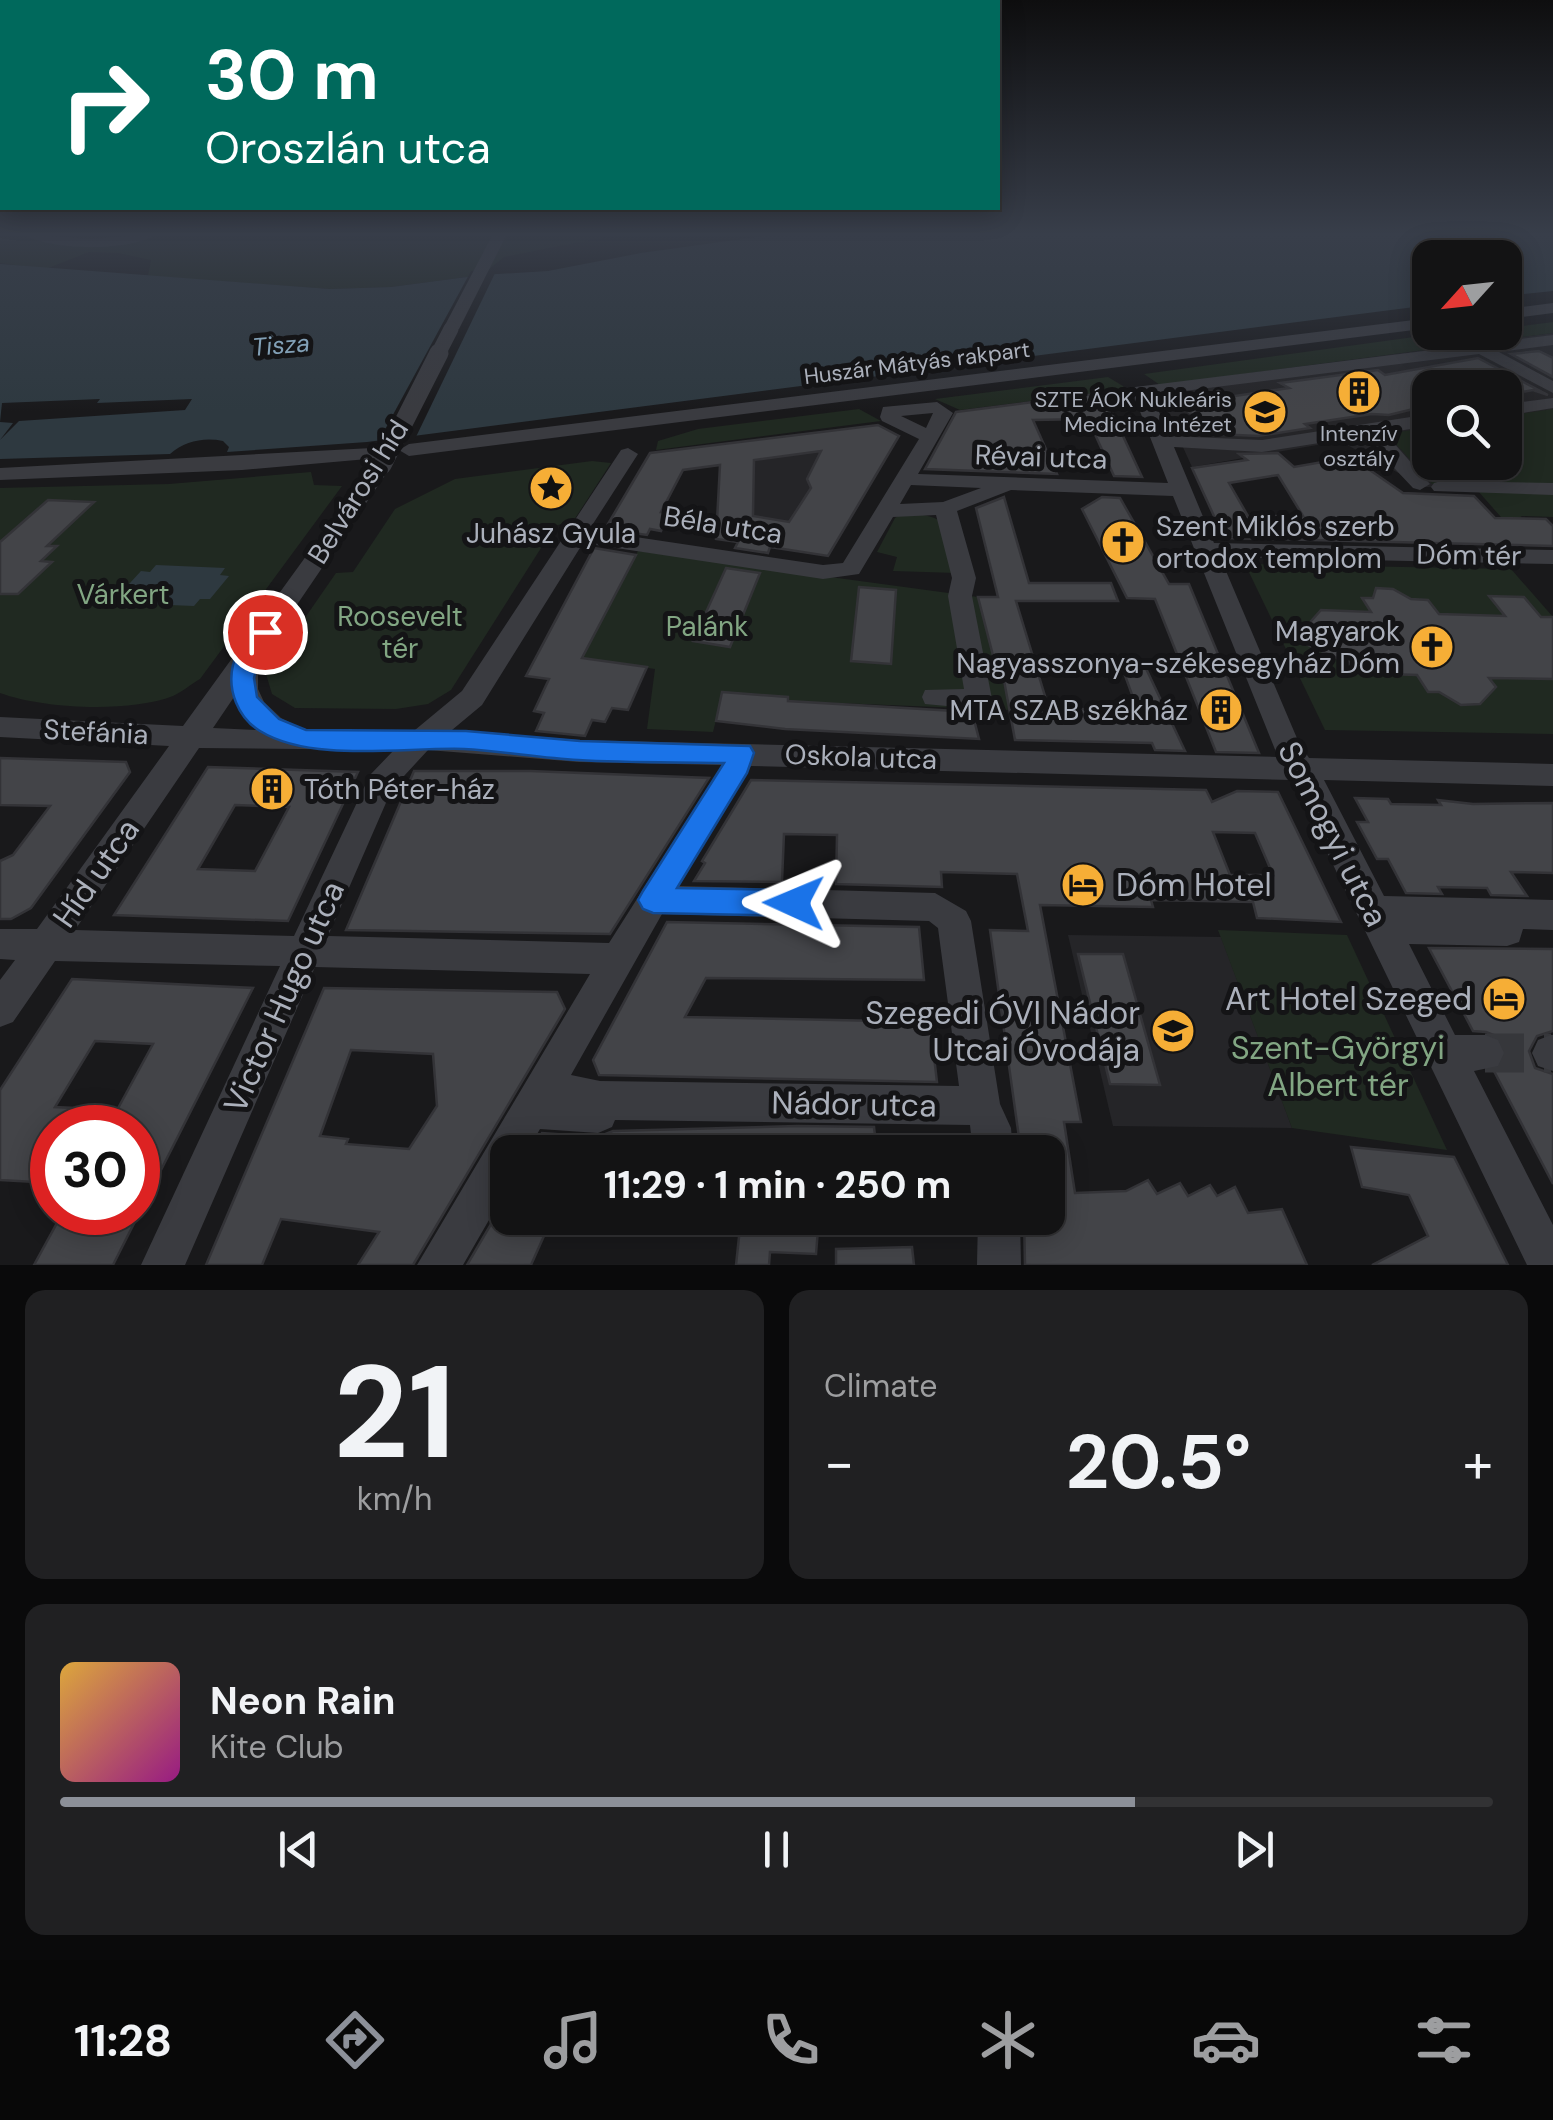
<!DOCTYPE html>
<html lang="en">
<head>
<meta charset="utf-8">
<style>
	:root { --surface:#131314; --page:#202022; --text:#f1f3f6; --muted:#9d9ea0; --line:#323234; --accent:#8c9099 }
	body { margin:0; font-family:"DM Sans",sans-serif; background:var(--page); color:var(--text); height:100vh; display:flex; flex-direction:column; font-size:38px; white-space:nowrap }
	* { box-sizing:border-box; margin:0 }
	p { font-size:32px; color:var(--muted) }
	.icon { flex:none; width:55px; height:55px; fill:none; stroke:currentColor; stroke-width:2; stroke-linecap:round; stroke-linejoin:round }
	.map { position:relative; height:1265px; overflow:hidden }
	.side { display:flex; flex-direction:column; gap:25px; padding:25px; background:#0a0a0b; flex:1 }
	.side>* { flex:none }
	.hud { position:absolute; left:0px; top:0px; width:1000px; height:210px; box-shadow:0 5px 25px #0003,0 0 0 2px var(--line); background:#00695c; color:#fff; overflow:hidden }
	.needle { width:65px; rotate:243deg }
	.buttons { position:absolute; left:1412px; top:240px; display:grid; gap:20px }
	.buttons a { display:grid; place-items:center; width:110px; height:110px; border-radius:20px; background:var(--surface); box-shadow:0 5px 25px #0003,0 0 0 2px var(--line); font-size:50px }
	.speed { position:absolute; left:30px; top:1105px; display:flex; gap:20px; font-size:50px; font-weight:700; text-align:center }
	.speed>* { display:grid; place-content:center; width:130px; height:130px; border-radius:50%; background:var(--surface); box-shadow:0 5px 25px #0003,0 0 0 2px var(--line); line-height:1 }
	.speed .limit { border:15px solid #d22; background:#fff; color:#111 }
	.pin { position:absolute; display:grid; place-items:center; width:85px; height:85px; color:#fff; margin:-42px; border:5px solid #fff; border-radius:50%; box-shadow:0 2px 10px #0007 }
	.me { position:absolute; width:110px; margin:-55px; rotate:271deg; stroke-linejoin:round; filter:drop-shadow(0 0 8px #0008) }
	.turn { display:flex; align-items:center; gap:35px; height:210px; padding:0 40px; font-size:45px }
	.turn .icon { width:130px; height:130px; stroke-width:2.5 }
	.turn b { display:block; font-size:70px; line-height:85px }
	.big { font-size:75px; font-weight:700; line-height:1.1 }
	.side .widget { flex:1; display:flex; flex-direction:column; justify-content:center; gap:15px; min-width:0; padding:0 35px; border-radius:20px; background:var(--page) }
	.side .dial { align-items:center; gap:0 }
	.dial b { font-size:130px; line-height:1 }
	.song { display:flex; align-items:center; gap:30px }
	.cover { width:120px; height:120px; border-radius:15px; background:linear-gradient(135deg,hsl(40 70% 55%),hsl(310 70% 35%)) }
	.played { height:10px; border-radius:5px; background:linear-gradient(90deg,var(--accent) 75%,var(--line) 75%) }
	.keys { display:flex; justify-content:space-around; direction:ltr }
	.heat { display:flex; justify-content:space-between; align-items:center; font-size:55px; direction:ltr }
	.side .tiles { flex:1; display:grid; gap:25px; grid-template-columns:1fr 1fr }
	.widget:last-child { grid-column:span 2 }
	.trip { position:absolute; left:490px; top:1135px; width:575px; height:100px; border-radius:20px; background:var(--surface); box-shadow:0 5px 25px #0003,0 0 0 2px var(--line); font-weight:700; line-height:100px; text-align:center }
	.tabs { display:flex; height:160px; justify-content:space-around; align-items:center; background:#080808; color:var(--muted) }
	.tabs .icon { width:70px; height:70px }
	.tabs .on { color:var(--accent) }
	.tabs b { font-size:45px; color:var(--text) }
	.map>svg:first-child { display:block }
</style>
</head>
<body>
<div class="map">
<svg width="1553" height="1265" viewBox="0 0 1553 1265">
	<rect width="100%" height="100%" fill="#19191b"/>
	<g fill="#252528" fill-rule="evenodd">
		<path d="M1553,333V490L1424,487L1340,441L1192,467L1155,386ZM1430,388H1505V462H1430Z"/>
		<polygon points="877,425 899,436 828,556 715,539 721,523 717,522 720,466 704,467 696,447"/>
		<polygon points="1068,935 1221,937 1292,1128 1113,1126"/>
	</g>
	<g fill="#202921">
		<polygon points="0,234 621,234 504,257 482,275 391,287 330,289 148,276 151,260 118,253 89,252 46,269 0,263"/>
		<polygon points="1553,322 1553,333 1160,385 1144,374 1443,333 1505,332 1505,328"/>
		<polygon points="1108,377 1123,386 1127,396 1080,395 960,410 935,399"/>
		<polygon points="859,409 881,421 656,450 658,441 698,429"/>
		<polygon points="1553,409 1553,486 1432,484 1387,434 1430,427 1430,462 1505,462 1505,416"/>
		<polygon points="592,461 611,463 574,520 555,526 451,690 428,704 396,709 295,708 272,694 266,674 336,573 353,572 395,509 455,479"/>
		<path d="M311,472L314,485L342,486L200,679C191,684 182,692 173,696C129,713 44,709 0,693V488L169,484Z"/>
		<polygon points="1478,491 1553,493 1553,517 1522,516 1508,525"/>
		<path d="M902,513C955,516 946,526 956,573L893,571L897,557L877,552L895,518Z"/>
		<polygon points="638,551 978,597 1011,710 788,701 788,697 723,692 713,732 647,729 655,669 585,659 581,665 578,652 585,652"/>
		<polygon points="1245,564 1511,569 1553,617 1553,734 1325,730"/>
		<polygon points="1218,930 1347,935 1447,1150 1292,1128"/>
	</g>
	<g fill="#2e3940">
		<path d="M779,234H1553V291L1505,296V258H1430V305L367,442L227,452L229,447L223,441C204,437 185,441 170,454L0,459V264L330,289L391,287L482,275L548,271L641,253Z"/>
		<polygon points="156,565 225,568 220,575 229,576 210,599 200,599 194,606 121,603 127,596 119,595 141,571 150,572"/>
	</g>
	<g fill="#19191b">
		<polygon points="497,269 414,441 376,446 471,271"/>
		<polygon points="100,399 97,403 192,399 185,410 19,421 0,440 13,423 0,422 2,403"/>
	</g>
	<g fill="#434448" stroke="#333337" stroke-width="2.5" fill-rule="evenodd">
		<polygon points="1539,351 1553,358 1553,377 1511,354"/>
		<polygon points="1478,358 1548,395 1533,390 1517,393 1508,388 1430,388 1430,405 1389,415 1372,414 1305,424 1310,428 1258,436 1214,434 1180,404 1289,388 1280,383 1378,370 1385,375"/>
		<polygon points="1086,395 1104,395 1142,477 1114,476 1088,419 1033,420 1057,474 925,469 956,412"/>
		<path d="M878,425L899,436L828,556L770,547L768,553L735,548L738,542L716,539L720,465L683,470L661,512H668L661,531L650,529L647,535L605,529L650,453ZM821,451L807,479L811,488L789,522L753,516L754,460Z"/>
		<path d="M1278,453L1294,467L1351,457L1403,493L1474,496L1495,518L1546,519L1553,526V546L1224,538L1192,468L1247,460L1239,454ZM1278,475L1303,516H1248L1229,483Z"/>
		<polygon points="1004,497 1029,583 1111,583 1118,601 1016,601 1049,709 1122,709 1119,699 1134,700 1119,659 1142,660 1185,751 1155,750 1152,743 1015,740 1003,675 998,675 978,597 998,597 976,508"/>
		<polygon points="1102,497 1120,498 1169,584 1189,584 1259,753 1216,752 1155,599 1127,598 1082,509"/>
		<polygon points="48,500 94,502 47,546 57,546 41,561 52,562 18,594 0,594 0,542"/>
		<polygon points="594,548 636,555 582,658 647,667 628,710 612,708 605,722 592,720 585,736 536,731 544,713 534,711 549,679 526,676"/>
		<polygon points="726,568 760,573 730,647 693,641"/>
		<polygon points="859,587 896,590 891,664 851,661"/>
		<polygon points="1376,588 1393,589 1411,599 1428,600 1439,614 1505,616 1489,596 1524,597 1541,617 1553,617 1553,679 1489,678 1496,687 1480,704 1461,705 1439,692 1428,692 1417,675 1357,673 1352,665 1295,639 1321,610 1371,612 1362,598 1373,598"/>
		<polygon points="722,692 788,697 788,701 972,712 979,739 785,729 716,721"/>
		<polygon points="0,758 126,762 130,772 31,908 11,919 0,919 0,861 13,855 50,806 0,805"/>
		<path d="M208,767L358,772L288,921L114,915ZM235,805L289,807L255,871L198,869Z"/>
		<polygon points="414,771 530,771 709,778 610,934 346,930"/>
		<path d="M751,780L1206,790L1212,802L1237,791L1278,792L1341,922L1257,918L1253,902L1151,900L1153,907L1040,905L1081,1122H1064L1075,1193L1126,1191L1148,1180L1157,1194L1180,1183L1188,1196L1210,1185L1217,1196L1235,1187L1248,1213L1282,1209L1307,1265H1025L1024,1218H1048V1152H1021L990,930L1028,931L1017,874L941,872L942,887L836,884L837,835L784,834L782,882L694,881L705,863L702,861ZM1213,832L1255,833L1273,875H1230Z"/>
		<polygon points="1355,798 1388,799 1391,804 1441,805 1438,800 1473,804 1553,803 1553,873 1511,872 1527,896 1491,895 1487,888 1438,887 1442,894 1406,893 1388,859 1377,859 1357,822 1368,822"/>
		<polygon points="667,922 919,927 924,980 706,978 685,1017 930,1022 937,1082 599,1075 593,1060"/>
		<polygon points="1429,948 1553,949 1553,1031 1537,1036 1529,1051 1535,1068 1553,1074 1553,1184 1494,1071 1501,1068 1507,1055 1501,1038 1486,1032 1473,1031"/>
		<polygon points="1078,954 1123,954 1160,1085 1110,1084"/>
		<path d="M72,979L253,988L113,1265H34L63,1212H138V1128H52V1183L0,1180V1090ZM95,1041L153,1044L117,1110L55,1107Z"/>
		<path d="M324,988L557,992L565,1009L413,1265H358L379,1232L281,1219L262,1265H206ZM351,1050L433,1054L437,1106L409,1149L346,1144L348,1139L320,1136Z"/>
		<polygon points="797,1126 874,1127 877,1152 531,1152 542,1133 598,1137 613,1131"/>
		<polygon points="1351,1147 1454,1157 1508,1265 1372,1265 1428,1236 1409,1195 1362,1187"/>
		<polygon points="508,1195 508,1218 552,1218 531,1265 467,1265"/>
		<polygon points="741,1218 819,1218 816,1254 770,1252 769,1265 736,1265"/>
		<polygon points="912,1247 914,1265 836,1265 836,1249"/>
	</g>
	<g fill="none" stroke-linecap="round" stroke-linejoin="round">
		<polyline stroke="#36373b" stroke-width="39" stroke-dasharray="39 20" stroke-linecap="butt" points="1485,1053 1551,1053"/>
		<g fill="#3a3b40" fill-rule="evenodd">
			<path d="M22,234L90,239L158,234C128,252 52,251 22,234Z"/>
			<polygon points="493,234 507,234 459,329 445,332 443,329"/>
			<polygon points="1553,303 1553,313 1505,319 1505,309"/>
			<polygon points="1430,318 1430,328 409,456 399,450 409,444"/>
			<path d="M1553,335V345L1499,352L1553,381V393L1479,354L1152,395L1169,436L1262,440L1430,414V426L1385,433L1430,484L1420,490L1413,488L1364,436L1262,452L1174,447L1214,543L1553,550V564L1220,557L1299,743L1309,758L1553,764V786L1324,780L1384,896L1553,900V930L1523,929L1519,942L1507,946L1409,944L1455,1035H1485L1498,1040L1504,1053L1498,1066L1474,1071L1553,1225V1265H1527L1292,780L751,766L679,886L935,893L966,911L971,921L1000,1104L1011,1128L1013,1152H973L970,1125L615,1120L612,1127L598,1133L540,1129L527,1152H508V1187L463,1265H417L590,974L315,967L185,1265H141L280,966L55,961L13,1022L0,1027V980L15,960L0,959V929H37L169,746L0,737V717L183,726L375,461H389L392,465L258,662V689L264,702L281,718L305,730H415L462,691L621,450L628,448L638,454L589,530L823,565L843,563L919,439L882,421L880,417L883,407L937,402L953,413L918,474L1168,483L1132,391L1135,387ZM933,413L926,428L901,416ZM911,485L981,488L943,502L900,504ZM1011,490L1173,496L1278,757L579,740L452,730L482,705L583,543L823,579L859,574L893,517L936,515L952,578L948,596L964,689L925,690L922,697L925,704L979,709L989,706L992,699L972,596L976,578L957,511ZM234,697L244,716L258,730L213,728ZM199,748L394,750L370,775L294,936L75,930ZM428,750L579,762L722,765L609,943L328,936L392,789ZM662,914L929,921L938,928L959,1086L600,1081L571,1075Z"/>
			<polygon points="1553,398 1553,408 1505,416 1505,404"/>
			<polygon points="372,448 379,450 379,458 242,470 0,480 0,468"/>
			<polygon points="1441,481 1553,483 1553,495 1434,491 1431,487 1434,483"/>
			<polygon points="1551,1035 1553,1035 1553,1071 1538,1066 1532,1053 1538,1040"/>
			<polygon points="978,1218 1020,1218 1021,1265 977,1265"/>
		</g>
		<polyline stroke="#3a3b40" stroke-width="15" points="437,356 451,329"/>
		<polyline stroke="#3a3b40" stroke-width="19" points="382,465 439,353"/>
	</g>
	<linearGradient id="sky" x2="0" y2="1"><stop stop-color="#0e0e0f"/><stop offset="0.57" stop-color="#383e4a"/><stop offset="1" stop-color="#383e4a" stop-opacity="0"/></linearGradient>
	<rect width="1553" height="411" fill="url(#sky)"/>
	<path fill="#1a73e8" stroke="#114b97" stroke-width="2.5" d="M265,625L276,632L259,659L254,678L257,697L279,719L306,730L466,731L580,741L750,746L754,753L747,773L677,888L794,890L805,894L809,903L805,912L794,916L653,913L643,909L638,900L643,891L724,763C676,762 627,763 578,760C540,758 502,751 464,749C404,747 312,763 260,731C238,718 227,690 233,665C237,651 251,629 265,625Z"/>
	<defs>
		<symbol id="building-disc" viewBox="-11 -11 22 22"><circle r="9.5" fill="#f6ae36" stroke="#141416"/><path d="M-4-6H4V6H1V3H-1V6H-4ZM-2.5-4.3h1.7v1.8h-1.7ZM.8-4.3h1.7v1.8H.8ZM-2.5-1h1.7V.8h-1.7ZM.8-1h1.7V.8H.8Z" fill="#111"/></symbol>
		<symbol id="university-disc" viewBox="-11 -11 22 22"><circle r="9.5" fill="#f6ae36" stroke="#141416"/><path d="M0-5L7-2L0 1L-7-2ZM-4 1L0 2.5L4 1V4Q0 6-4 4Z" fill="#111"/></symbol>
		<symbol id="sight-disc" viewBox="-11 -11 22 22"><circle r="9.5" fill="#f6ae36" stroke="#141416"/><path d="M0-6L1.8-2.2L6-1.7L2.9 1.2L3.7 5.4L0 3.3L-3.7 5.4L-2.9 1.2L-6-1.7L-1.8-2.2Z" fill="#111"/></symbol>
		<symbol id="church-disc" viewBox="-11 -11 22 22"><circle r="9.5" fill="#f6ae36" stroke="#141416"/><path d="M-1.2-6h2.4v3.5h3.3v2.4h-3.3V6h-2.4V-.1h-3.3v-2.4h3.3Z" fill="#111"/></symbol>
		<symbol id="hotel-disc" viewBox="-11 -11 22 22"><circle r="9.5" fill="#f6ae36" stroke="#141416"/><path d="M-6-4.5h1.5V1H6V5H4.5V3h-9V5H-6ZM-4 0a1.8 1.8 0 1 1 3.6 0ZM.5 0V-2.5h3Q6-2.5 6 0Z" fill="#111"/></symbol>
		<symbol id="school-disc" viewBox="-11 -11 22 22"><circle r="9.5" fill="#f6ae36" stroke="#141416"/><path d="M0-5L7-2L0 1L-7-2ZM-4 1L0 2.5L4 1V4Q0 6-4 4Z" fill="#111"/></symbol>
	</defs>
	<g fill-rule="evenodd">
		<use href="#building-disc" x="1334" y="367" width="50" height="50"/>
		<use href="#university-disc" x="1240" y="387" width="50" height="50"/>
		<use href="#sight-disc" x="526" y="463" width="50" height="50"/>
		<use href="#church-disc" x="1098" y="517" width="50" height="50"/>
		<use href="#church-disc" x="1407" y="622" width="50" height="50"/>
		<use href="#building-disc" x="1196" y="685" width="50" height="50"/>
		<use href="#building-disc" x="247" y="764" width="50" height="50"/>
		<use href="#hotel-disc" x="1058" y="860" width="50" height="50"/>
		<use href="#hotel-disc" x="1479" y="974" width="50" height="50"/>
		<use href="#school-disc" x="1148" y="1006" width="50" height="50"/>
	</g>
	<g text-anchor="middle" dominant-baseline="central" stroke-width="10" stroke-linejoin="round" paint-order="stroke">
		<g font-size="22" fill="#abb0bb" stroke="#141416">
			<text transform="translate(917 363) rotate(-7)">Huszár Mátyás rakpart</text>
		</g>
		<g font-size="22" fill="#abb0bb" stroke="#141416" text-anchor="end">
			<text x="1232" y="399">SZTE ÁOK Nukleáris<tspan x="1232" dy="25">Medicina Intézet</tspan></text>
			<text x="1359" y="433" text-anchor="middle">Intenzív<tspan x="1359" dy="25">osztály</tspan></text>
		</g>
		<g font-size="25" font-style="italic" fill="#82a0b6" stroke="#141416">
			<text transform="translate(281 345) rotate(-5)">Tisza</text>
		</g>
		<g font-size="28" fill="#abb0bb" stroke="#141416">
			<text transform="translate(1041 457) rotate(2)">Révai utca</text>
			<text transform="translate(358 492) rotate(-58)">Belvárosi híd</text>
			<text transform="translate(723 525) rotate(9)">Béla utca</text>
			<text transform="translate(1469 555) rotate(1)">Dóm tér</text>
			<text transform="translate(96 732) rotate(3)">Stefánia</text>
			<text transform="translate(861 757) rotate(2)">Oskola utca</text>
		</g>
		<g font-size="28" fill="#abb0bb" stroke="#141416" text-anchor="start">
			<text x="1156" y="526">Szent Miklós szerb<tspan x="1156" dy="32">ortodox templom</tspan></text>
			<text x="551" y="533" text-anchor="middle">Juhász Gyula</text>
			<text x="1400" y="631" text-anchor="end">Magyarok<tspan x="1400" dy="32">Nagyasszonya-székesegyház Dóm</tspan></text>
			<text x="1188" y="710" text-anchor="end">MTA SZAB székház</text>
			<text x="304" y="789">Tóth Péter-ház</text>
		</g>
		<g font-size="28" fill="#82a683" stroke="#141416">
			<text x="123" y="594">Várkert</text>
			<text x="400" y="616">Roosevelt<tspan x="400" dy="32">tér</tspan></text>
			<text x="707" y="626">Palánk</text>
		</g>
		<g font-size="32" fill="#abb0bb" stroke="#141416">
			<text transform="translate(1333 834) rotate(63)">Somogyi utca</text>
			<text transform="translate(96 873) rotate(-55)">Híd utca</text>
			<text transform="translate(284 997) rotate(-66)">Victor Hugo utca</text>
			<text transform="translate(854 1104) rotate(1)">Nádor utca</text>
		</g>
		<g font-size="32" fill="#abb0bb" stroke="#141416" text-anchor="end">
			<text x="1116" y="885" text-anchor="start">Dóm Hotel</text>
			<text x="1472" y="999">Art Hotel Szeged</text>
			<text x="1140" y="1013">Szegedi ÓVI Nádor<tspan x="1140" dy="37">Utcai Óvodája</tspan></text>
		</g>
		<g font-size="32" fill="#82a683" stroke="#141416">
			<text x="1338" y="1048">Szent-Györgyi<tspan x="1338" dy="37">Albert tér</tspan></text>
		</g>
	</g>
</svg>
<div class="buttons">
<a><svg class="needle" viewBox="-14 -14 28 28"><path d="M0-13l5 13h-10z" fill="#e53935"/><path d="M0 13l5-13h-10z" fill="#9d9ea0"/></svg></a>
<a><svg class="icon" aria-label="search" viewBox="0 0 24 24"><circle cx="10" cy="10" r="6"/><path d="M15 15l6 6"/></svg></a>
</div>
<div class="speed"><div class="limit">30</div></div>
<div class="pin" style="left:265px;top:632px;background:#d93025"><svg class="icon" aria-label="arrive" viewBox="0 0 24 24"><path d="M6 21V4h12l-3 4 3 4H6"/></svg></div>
<svg class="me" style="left:794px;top:903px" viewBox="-20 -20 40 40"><path d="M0-17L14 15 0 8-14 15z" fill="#1a73e8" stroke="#fff" stroke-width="4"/></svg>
<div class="trip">11:29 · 1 min · 250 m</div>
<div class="hud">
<div class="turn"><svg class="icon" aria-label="right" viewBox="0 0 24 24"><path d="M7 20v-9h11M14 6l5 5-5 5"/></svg><div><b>30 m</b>Oroszlán utca</div></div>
</div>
</div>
<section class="side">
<div class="tiles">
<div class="widget dial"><b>21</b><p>km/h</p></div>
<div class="widget"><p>Climate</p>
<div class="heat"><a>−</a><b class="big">20.5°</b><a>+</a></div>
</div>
<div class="widget">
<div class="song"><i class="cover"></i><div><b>Neon Rain</b><p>Kite Club</p></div></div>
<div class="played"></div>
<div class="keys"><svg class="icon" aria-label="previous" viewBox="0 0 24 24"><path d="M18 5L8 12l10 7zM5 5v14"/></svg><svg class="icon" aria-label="pause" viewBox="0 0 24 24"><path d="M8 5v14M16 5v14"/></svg><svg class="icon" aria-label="next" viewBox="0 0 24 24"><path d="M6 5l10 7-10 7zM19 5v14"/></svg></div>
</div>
</div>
</section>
<nav class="tabs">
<b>11:28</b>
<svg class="icon on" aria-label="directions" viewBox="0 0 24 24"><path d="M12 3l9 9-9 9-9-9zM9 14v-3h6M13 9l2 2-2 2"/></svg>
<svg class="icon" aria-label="music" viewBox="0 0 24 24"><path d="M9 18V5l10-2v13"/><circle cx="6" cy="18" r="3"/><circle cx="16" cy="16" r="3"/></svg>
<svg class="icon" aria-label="phone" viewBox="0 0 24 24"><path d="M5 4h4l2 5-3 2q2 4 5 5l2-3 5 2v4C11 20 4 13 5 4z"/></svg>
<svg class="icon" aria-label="climate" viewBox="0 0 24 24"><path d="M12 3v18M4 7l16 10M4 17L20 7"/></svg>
<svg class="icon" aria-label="car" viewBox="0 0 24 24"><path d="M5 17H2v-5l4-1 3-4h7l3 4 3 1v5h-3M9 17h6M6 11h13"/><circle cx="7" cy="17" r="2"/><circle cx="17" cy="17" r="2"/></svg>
<svg class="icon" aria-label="filters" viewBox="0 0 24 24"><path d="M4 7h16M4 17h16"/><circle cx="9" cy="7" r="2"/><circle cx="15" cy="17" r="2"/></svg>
</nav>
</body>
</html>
